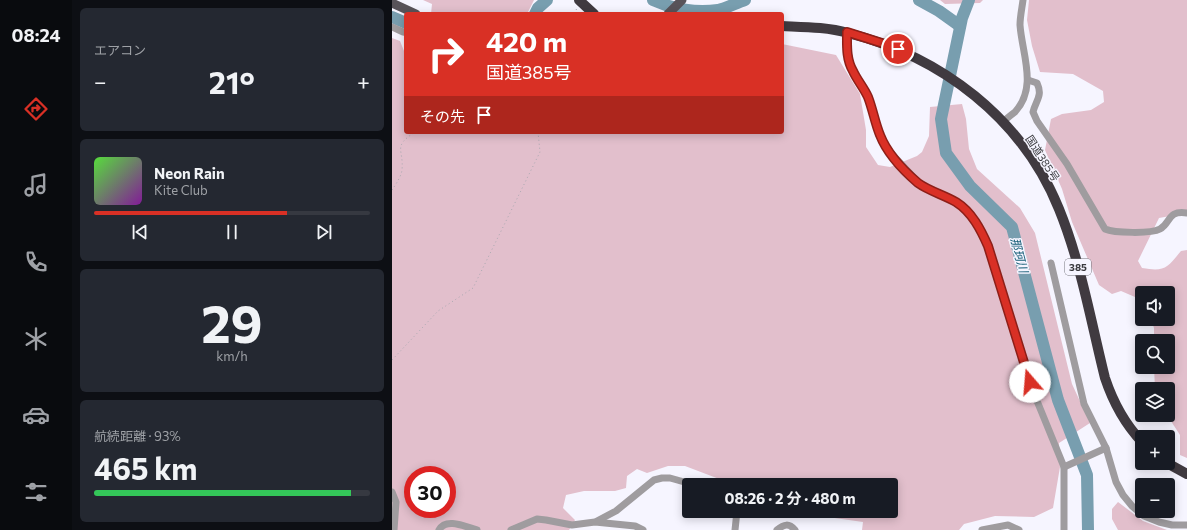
<!DOCTYPE html>
<html lang="ja">
<head>
<meta charset="utf-8">
<style>
	:root { --surface:#171b24; --page:#242831; --text:#f1f3f6; --muted:#9ea1a6; --line:#363941; --accent:#d93025 }
	body { margin:0; font-family:Commissioner,"Noto Sans JP",sans-serif; background:var(--page); color:var(--text); height:100vh; display:flex; flex-direction:column; font-size:15px; white-space:nowrap }
	* { box-sizing:border-box; margin:0 }
	p { font-size:13px; color:var(--muted) }
	.icon { flex:none; width:22px; height:22px; fill:none; stroke:currentColor; stroke-width:2; stroke-linecap:round; stroke-linejoin:round }
	.map { position:relative; flex:1; overflow:hidden }
	.side { display:flex; flex-direction:column; gap:8px; padding:8px; background:#0d0f14; width:320px }
	.side>* { flex:none }
	.hud { position:absolute; left:12px; top:12px; width:380px; height:122px; border-radius:4px; box-shadow:0 2px 10px #0003; background:#d93025; color:#fff; overflow:hidden }
	.fabs { position:absolute; left:743px; top:286px; display:grid; gap:8px }
	.fabs a { display:grid; place-items:center; width:40px; height:40px; border-radius:4px; background:var(--surface); box-shadow:0 2px 10px #0003; font-size:20px }
	.speed { position:absolute; left:12px; top:466px; display:flex; gap:8px; font-size:20px; font-weight:700; text-align:center }
	.speed>* { display:grid; place-content:center; width:52px; height:52px; border-radius:50%; background:var(--surface); box-shadow:0 2px 10px #0003; line-height:1 }
	.speed .limit { border:6px solid #d22; background:#fff; color:#111 }
	.pin { position:absolute; display:grid; place-items:center; width:34px; height:34px; color:#fff; margin:-17px; border:2px solid #fff; border-radius:50%; box-shadow:0 1px 4px #0007 }
	.me { position:absolute; width:44px; margin:-22px; rotate:342deg; stroke-linejoin:round; filter:drop-shadow(0 0 3px #0008) }
	.turn { display:flex; align-items:center; gap:14px; height:84px; padding:0 16px; font-size:18px }
	.turn .icon { width:52px; height:52px; stroke-width:2.5 }
	.turn b { display:block; font-size:28px; line-height:34px }
	.then { display:flex; align-items:center; height:38px; padding:0 16px; background:#0003; gap:8px; font-size:15px }
	.big { font-size:30px; font-weight:700; line-height:1.1 }
	.side .card { flex:1; display:flex; flex-direction:column; justify-content:center; gap:6px; min-width:0; padding:0 14px; border-radius:6px; background:var(--page) }
	.side .dial { align-items:center; gap:0 }
	.dial b { font-size:52px; line-height:1 }
	.song { display:flex; align-items:center; gap:12px }
	.cover { width:48px; height:48px; border-radius:6px; background:linear-gradient(135deg,hsl(110 70% 55%),hsl(290 70% 35%)) }
	.played { height:4px; border-radius:2px; background:linear-gradient(90deg,var(--accent) 70%,var(--line) 70%) }
	.keys { display:flex; justify-content:space-around; direction:ltr }
	.heat { display:flex; justify-content:space-between; align-items:center; font-size:22px; direction:ltr }
	.charge { height:6px; border-radius:3px; background:linear-gradient(90deg,#34c759 93%,var(--line) 0) }
	.trip { position:absolute; left:290px; top:478px; width:216px; height:40px; border-radius:4px; background:var(--surface); box-shadow:0 2px 10px #0003; font-weight:700; line-height:40px; text-align:center }
	main { display:flex; flex:1; min-height:0 }
	.dock { display:flex; flex-direction:column; width:72px; justify-content:space-around; align-items:center; background:#090b0e; color:var(--muted) }
	.dock .icon { width:28px; height:28px }
	.dock .on { color:var(--accent) }
	.dock b { font-size:18px; color:var(--text) }
	.map>svg:first-child { display:block }
</style>
</head>
<body>
<main>
<nav class="dock">
<b>08:24</b>
<svg class="icon on" aria-label="directions" viewBox="0 0 24 24"><path d="M12 3l9 9-9 9-9-9zM9 14v-3h6M13 9l2 2-2 2"/></svg>
<svg class="icon" aria-label="music" viewBox="0 0 24 24"><path d="M9 18V5l10-2v13"/><circle cx="6" cy="18" r="3"/><circle cx="16" cy="16" r="3"/></svg>
<svg class="icon" aria-label="phone" viewBox="0 0 24 24"><path d="M5 4h4l2 5-3 2q2 4 5 5l2-3 5 2v4C11 20 4 13 5 4z"/></svg>
<svg class="icon" aria-label="climate" viewBox="0 0 24 24"><path d="M12 3v18M4 7l16 10M4 17L20 7"/></svg>
<svg class="icon" aria-label="car" viewBox="0 0 24 24"><path d="M5 17H2v-5l4-1 3-4h7l3 4 3 1v5h-3M9 17h6M6 11h13"/><circle cx="7" cy="17" r="2"/><circle cx="17" cy="17" r="2"/></svg>
<svg class="icon" aria-label="filters" viewBox="0 0 24 24"><path d="M4 7h16M4 17h16"/><circle cx="9" cy="7" r="2"/><circle cx="15" cy="17" r="2"/></svg>
</nav>
<section class="side">
<div class="card"><p>エアコン</p>
<div class="heat"><a>−</a><b class="big">21°</b><a>+</a></div>
</div>
<div class="card">
<div class="song"><i class="cover"></i><div><b>Neon Rain</b><p>Kite Club</p></div></div>
<div class="played"></div>
<div class="keys"><svg class="icon" aria-label="previous" viewBox="0 0 24 24"><path d="M18 5L8 12l10 7zM5 5v14"/></svg><svg class="icon" aria-label="pause" viewBox="0 0 24 24"><path d="M8 5v14M16 5v14"/></svg><svg class="icon" aria-label="next" viewBox="0 0 24 24"><path d="M6 5l10 7-10 7zM19 5v14"/></svg></div>
</div>
<div class="card dial"><b>29</b><p>km/h</p></div>
<div class="card"><p>航続距離 · 93%</p><b class="big">465 km</b><div class="charge"></div></div>
</section>
<div class="map">
<svg width="795" height="530" viewBox="0 0 795 530">
	<rect width="100%" height="100%" fill="#f6f5ff"/>
	<g fill="#e2bfcc" fill-rule="evenodd">
		<polygon points="31,0 142,0 135,14 39,14 40,4"/>
		<polygon points="548,0 591,0 588,3 553,4"/>
		<path d="M637,0H795V213L767,218L746,261L750,268C773,272 775,268 789,251L795,250V458L788,455V435L775,415L776,389H763L762,367H776V341H762V328L759,319H776V293H750V300L729,291L720,294L707,285L680,222L670,189L653,150L659,119L670,114L699,110L712,102L711,91L681,74L648,72L640,46L635,20Z"/>
		<path d="M0,38L8,41L14,56V132H390V44L444,55L468,94L474,130V147L486,165L498,167L525,156L530,152L537,136L538,107L570,104L574,119L577,149L585,169L628,208L643,233L680,384L698,423L667,443L668,467L661,508L642,517L603,516L572,524L567,530H470L471,522L393,511H499V485H343L293,466H276L255,473L245,469L235,476L234,488L223,491H192L174,495L171,508L183,520L177,530H0ZM21,475H55V509H21Z"/>
		<polygon points="726,502 751,521 775,530 726,530 720,519 720,509"/>
	</g>
	<g fill="none" stroke-linecap="round" stroke-linejoin="round">
		<g stroke="#789eaf" stroke-width="12">
			<path d="M261,0C281,9 304,13 326,10C335,8 344,3 353,0"/>
			<polyline points="527,0 547,11 568,26"/>
			<polyline points="577,0 570,18 549,119 554,153 578,186 620,227 666,400 695,475 696,530"/>
			<polyline points="143,14 146,8 155,0"/>
			<polyline points="0,17 14,23"/>
		</g>
		<g stroke="#a9a8b0" stroke-width="1" stroke-dasharray="1 3" stroke-linecap="butt">
			<polyline points="184,9 187,14"/>
			<path d="M0,190C4,184 9,177 10,170C12,149 0,147 23,132"/>
			<polyline points="0,360 46,311 81,288 148,152 146,132"/>
		</g>
		<g stroke="#9f9c9f" stroke-width="7">
			<polyline points="0,27 11,32"/>
			<polyline points="455,32 457,63 460,71 475,95 488,136 496,150 525,181 533,187 564,203 572,208 584,222 596,246 643,396 672,467 672,530"/>
			<path d="M636,80L645,83C651,96 644,100 641,112L645,121L675,164L713,229C722,233 759,234 768,229C779,223 775,210 795,213"/>
			<path d="M611,122C615,118 619,115 623,112C646,87 630,54 628,25C628,17 630,8 631,0"/>
			<polyline points="659,263 692,404 714,448 724,482 731,495 740,506 752,516 767,522 780,525 795,525"/>
			<polyline points="672,467 714,448"/>
			<polyline points="0,492 4,502 2,530"/>
			<polyline points="205,521 224,511 262,480 270,478 278,478 303,485"/>
			<path d="M47,530C54,517 74,527 85,530"/>
			<polyline points="119,530 145,519 154,520 180,525 203,522 243,526 251,530"/>
			<polyline points="343,530 345,511"/>
			<path d="M385,530C392,524 397,523 403,530"/>
			<polyline points="590,530 616,525 627,530"/>
		</g>
		<g stroke="#585359" stroke-width="9">
			<polyline points="0,3 24,14"/>
			<polyline points="276,14 290,0"/>
		</g>
		<g stroke="#403a40" stroke-width="10">
			<polyline points="187,0 202,14"/>
			<path d="M390,26C412,27 435,27 456,33C550,57 630,118 667,209C689,263 699,322 713,378C721,402 733,424 750,442"/>
			<polyline points="775,463 795,474"/>
		</g>
	</g>
	<g fill="none" stroke-linecap="round" stroke-linejoin="round">
		<defs>
			<path id="route" d="M506,49L493,44L455,32C455,45 454,59 461,71C465,80 472,88 476,97C481,110 483,123 488,135C495,153 512,171 526,183C537,191 552,195 564,202C580,212 589,230 596,246L638,382"/>
		</defs>
		<use href="#route" stroke="#8d1f18" stroke-width="10"/>
		<use href="#route" stroke="#d93025" stroke-width="7"/>
	</g>
	<g text-anchor="middle" dominant-baseline="central" stroke-width="3" stroke-linejoin="round" paint-order="stroke">
		<rect fill="#f6f5ff" stroke="#727278" stroke-width="1" x="673" y="259" width="26" height="16" rx="3"/>
		<g font-size="10" font-weight="bold" fill="#3a3a3e">
			<text x="686" y="267">385</text>
		</g>
		<g font-size="11" fill="#3a3a3e" stroke="#f6f5ff">
			<text transform="translate(651 158) rotate(57)">国道385号</text>
		</g>
		<g font-size="12" font-style="italic" fill="#145c76" stroke="#f6f5ff">
			<text transform="translate(628 255) rotate(75)">那珂川</text>
		</g>
	</g>
</svg>
<div class="fabs">
<a><svg class="icon" aria-label="sound" viewBox="0 0 24 24"><path d="M4 9h4l5-4v14l-5-4H4zM17 9q2 3 0 6"/></svg></a>
<a><svg class="icon" aria-label="search" viewBox="0 0 24 24"><circle cx="10" cy="10" r="6"/><path d="M15 15l6 6"/></svg></a>
<a><svg class="icon" aria-label="layers" viewBox="0 0 24 24"><path d="M12 4l9 5-9 5-9-5zM3 14l9 5 9-5"/></svg></a>
<a>+</a>
<a>−</a>
</div>
<div class="speed"><div class="limit">30</div></div>
<div class="pin" style="left:506px;top:49px;background:#d93025"><svg class="icon" aria-label="arrive" viewBox="0 0 24 24"><path d="M6 21V4h12l-3 4 3 4H6"/></svg></div>
<svg class="me" style="left:638px;top:382px" viewBox="-20 -20 40 40"><circle r="19" fill="#fff"/><path d="M0-13L10 11 0 6-10 11z" fill="#d93025"/></svg>
<div class="trip">08:26 · 2 分 · 480 m</div>
<div class="hud">
<div class="turn"><svg class="icon" aria-label="right" viewBox="0 0 24 24"><path d="M7 20v-9h11M14 6l5 5-5 5"/></svg><div><b>420 m</b>国道385号</div></div>
<div class="then">その先<svg class="icon" aria-label="arrive" viewBox="0 0 24 24"><path d="M6 21V4h12l-3 4 3 4H6"/></svg></div>
</div>
</div>
</main>
</body>
</html>
